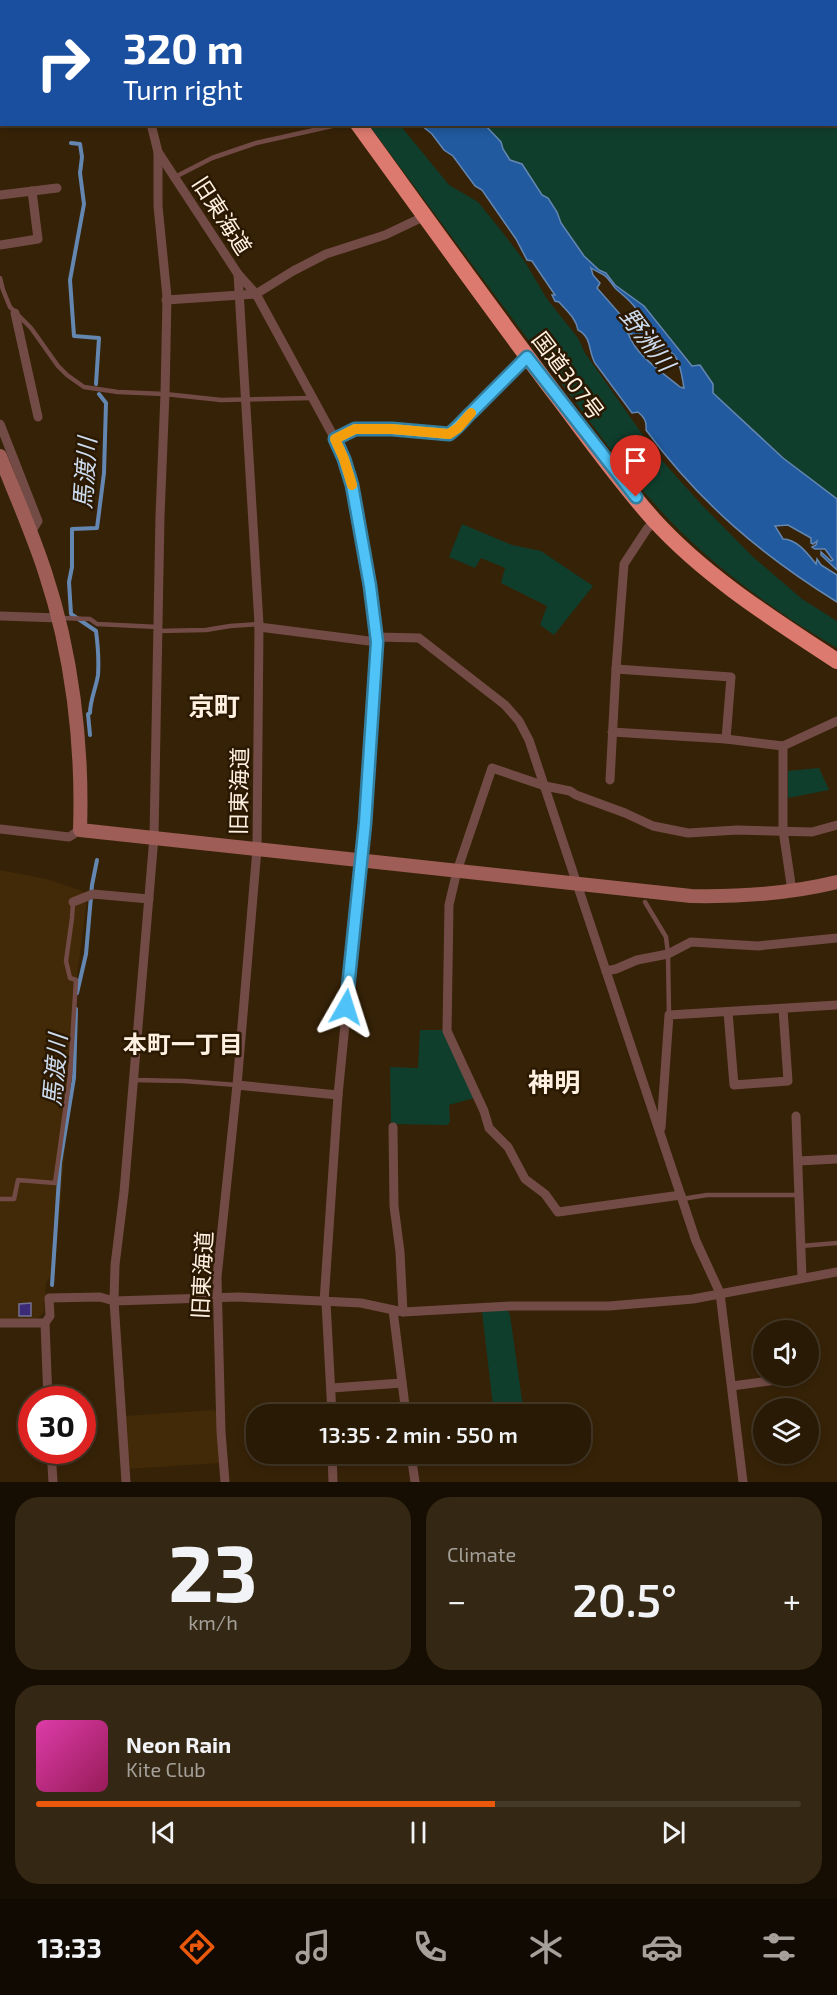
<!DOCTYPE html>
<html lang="en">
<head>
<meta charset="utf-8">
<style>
	:root { --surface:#281a05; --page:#342713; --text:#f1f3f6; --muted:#a5a19a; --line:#443827; --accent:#ea580c }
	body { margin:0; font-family:"Exo 2","Noto Sans JP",sans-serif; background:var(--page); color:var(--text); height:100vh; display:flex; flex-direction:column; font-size:22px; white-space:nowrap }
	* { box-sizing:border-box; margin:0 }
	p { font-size:20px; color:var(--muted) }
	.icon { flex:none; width:33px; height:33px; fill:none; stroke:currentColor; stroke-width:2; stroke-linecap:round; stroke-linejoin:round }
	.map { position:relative; height:1482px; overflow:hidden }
	.panel { display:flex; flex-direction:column; gap:15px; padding:15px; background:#160e03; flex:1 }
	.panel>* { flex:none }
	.hud { position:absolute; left:0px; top:0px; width:837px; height:126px; box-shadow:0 3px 9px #0003,0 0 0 2px var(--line); background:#1a4fa0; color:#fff; overflow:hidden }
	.tools { position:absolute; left:753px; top:1320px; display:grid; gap:12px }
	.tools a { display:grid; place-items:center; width:66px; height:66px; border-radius:50%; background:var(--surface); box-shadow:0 3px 9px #0003,0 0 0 2px var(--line); font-size:30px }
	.speed { position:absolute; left:18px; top:1386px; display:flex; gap:12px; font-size:30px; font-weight:700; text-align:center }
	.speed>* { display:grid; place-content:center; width:78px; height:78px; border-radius:50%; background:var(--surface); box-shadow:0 3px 9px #0003,0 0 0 2px var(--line); line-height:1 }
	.speed .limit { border:9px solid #d22; background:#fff; color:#111 }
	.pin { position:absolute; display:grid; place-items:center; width:51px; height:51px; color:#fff; margin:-62px -26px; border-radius:50% 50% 50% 0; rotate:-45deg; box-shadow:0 0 6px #0007 }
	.pin .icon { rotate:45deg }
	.me { position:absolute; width:66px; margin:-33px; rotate:6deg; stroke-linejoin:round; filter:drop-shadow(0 0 4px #0008) }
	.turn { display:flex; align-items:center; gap:21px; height:126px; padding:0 24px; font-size:27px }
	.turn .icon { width:78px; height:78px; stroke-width:2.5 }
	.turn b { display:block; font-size:42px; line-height:51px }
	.big { font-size:45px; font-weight:600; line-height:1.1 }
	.panel .widget { flex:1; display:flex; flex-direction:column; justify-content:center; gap:9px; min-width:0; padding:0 21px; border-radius:24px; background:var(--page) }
	.panel .dial { align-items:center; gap:0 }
	.dial b { font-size:78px; line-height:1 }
	.song { display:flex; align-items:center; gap:18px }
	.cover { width:72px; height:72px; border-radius:9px; background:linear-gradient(135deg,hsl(320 70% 55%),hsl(330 70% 35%)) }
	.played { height:6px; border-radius:3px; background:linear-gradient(90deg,var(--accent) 60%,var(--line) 60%) }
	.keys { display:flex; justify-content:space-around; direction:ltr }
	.heat { display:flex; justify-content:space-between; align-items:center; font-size:33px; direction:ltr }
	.panel .tiles { flex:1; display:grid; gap:15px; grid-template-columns:1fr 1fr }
	.widget:last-child { grid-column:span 2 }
	.trip { position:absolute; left:246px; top:1404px; width:345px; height:60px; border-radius:24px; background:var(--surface); box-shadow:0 3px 9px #0003,0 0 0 2px var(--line); font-weight:600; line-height:60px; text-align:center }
	.menu { display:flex; height:96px; justify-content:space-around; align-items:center; background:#100a02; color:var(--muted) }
	.menu .icon { width:42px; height:42px }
	.menu .active { color:var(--accent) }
	.menu b { font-size:27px; color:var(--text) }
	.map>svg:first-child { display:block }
</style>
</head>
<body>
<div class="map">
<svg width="837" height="1482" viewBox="0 0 837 1482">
	<rect width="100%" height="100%" fill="#362207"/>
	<g fill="#422907">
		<polygon points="0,870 47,879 88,893 75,991 71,1076 55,1269 46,1283 44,1312 37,1319 0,1319"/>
		<polygon points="214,1410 218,1414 219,1463 127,1469 124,1416"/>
	</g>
	<g fill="#103e2d">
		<polygon points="403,0 808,0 810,1 405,2"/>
		<polygon points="836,22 837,24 837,499 783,459 754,433 713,393 685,356 644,306 615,285 606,273 599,270 584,256 561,223 557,212 542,195 522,164 510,160 503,149 501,142 486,125 836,124"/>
		<path d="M369,125H400L449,185L478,202L500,229L525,262L547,299L578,338L585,353L657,455L701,504L751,555L802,599L837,621V648C779,614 722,573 674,525C634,484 601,436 567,391C500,303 435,214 369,125Z"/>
		<polygon points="462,524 512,545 541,551 593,586 554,635 540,625 547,606 501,583 505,568 481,558 475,568 449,557"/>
		<polygon points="819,768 829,790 788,798 788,771"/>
		<polygon points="420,1030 442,1030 474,1098 449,1105 450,1122 447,1125 391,1124 390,1067 418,1068"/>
		<polygon points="507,1309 510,1315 524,1414 494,1414 482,1312"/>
	</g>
	<path fill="#215a9e" stroke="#6487b2" stroke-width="1.5" fill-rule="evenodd" d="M421,125H485L501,142L503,149L510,160L522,164L542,195L548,198L557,212L561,223L584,256L599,270L606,273L615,285L644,306L692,366L700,365L713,384V393L783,458L837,499V570L821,555V552L831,561L833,560L825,549H815L812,547L816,545L817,541L813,544L811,543V538L788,525L775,526L783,539C797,539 808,554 816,564L817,559L821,565L837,575V602C760,554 700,503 646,430C647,421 644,417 638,412L632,413L595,363C588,351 592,337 578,330C576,318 566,310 559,302L555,301L552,295H555L532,261L527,260L516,239L482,190L475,186L453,156L444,150L432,134ZM591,268C595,271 599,272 604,275C608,277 612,285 616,289C628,299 641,310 644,326L641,328L625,320L597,288L600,283L593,275ZM628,333L634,335L640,339V335L658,356L659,350C680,347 681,373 684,388L680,387C662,372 636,356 628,333Z"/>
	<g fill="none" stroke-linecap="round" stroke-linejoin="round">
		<g stroke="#6487b2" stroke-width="4">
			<polyline points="71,143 80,144 82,157 80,173 84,204 70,280 74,336 99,338 96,384"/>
			<path d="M90,735L88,714L90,713C90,700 96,688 98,675C99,660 98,646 96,631L71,614L69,582L72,567V529L97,528L104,473L106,403L99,394"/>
			<polyline points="77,993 86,954 92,885 97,860"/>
			<polyline points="52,1285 60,1163 74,1078 76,1009"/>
		</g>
	</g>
	<polygon fill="#3b2b77" stroke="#747292" stroke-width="1.5" points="31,1303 31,1316 19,1316 19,1304"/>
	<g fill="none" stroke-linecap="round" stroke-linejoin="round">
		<g stroke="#734b46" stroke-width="4.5">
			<polyline points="175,177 212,158 256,143 341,124"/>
			<polyline points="0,278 3,290 10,307 31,328 58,366 67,375 84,387 118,392 165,394 221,400 312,398"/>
			<polyline points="60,618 90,619 97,624 158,627"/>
			<polyline points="158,631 206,630 230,626 259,624"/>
			<polyline points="645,902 666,937 668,954 669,1015"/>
			<polyline points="133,1080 184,1081 237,1085"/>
			<polyline points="0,1199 14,1199 18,1180 55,1183 70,1075 76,980 70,978 66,961 72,918 73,902"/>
			<polyline points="682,1199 707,1195 799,1195"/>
			<polyline points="801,1246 837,1243"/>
		</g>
		<g stroke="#734b46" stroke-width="9">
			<polyline points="117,0 118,2"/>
			<polyline points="0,114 2,114"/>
			<polyline points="151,124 158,152 238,274 259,624 257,849 237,1085 217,1277 221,1432 225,1482"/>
			<polyline points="0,195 57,188"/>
			<polyline points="0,245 38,239 32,191"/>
			<polyline points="238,274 256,294 335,439 352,485 370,586 377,642 365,823 338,1095 324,1302"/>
			<polyline points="166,300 256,294 293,271 326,254 385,235 425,216"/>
			<polyline points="15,313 38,417"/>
			<polyline points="0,424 38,521 31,532"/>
			<path d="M335,439L355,429H392L449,434C458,427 464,419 473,411C491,393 509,375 527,357"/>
			<polyline points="1,616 58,618"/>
			<polyline points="259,627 377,642"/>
			<polyline points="377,637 419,638 505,705 519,721 529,740 696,1241 720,1293 743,1482"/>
			<polyline points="616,669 731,677 726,739"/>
			<polyline points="612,732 726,739 783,746 837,721"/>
			<polyline points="783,746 783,830 792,891"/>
			<polyline points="610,780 616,669 624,564 647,529 655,520"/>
			<polyline points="0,829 69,837 80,830"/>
			<polyline points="73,902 93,894 149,899"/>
			<polyline points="606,971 616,969 637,960 668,954 691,942 758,946 837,938"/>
			<polyline points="728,1012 734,1085 788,1081 783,1009"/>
			<polyline points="237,1085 338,1095"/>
			<polyline points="796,1116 802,1278"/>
			<polyline points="393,1127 394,1206 400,1252 403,1312"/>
			<polyline points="661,1128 669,1015 837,1005"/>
			<polyline points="798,1161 837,1159"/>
			<polyline points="681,1195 558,1212 545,1194 525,1179 508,1147 489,1128 484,1111 447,1031 449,905 457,871 492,768 545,786 570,791 576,795 625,813 653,826 688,833 737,830 812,832 837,825"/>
			<polyline points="326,1302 332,1414"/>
			<polyline points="393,1310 406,1414"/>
			<polyline points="0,1323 45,1323 50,1316 49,1298 100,1297 114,1301 238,1297 361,1303 403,1312 511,1306 609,1306 693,1299 837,1272"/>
			<polyline points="45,1323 48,1400"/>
			<polyline points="732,1386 800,1377"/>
			<polyline points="332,1388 402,1383"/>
			<polyline points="51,1450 53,1482"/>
			<polyline points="332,1454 333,1482"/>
			<polyline points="411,1454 415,1482"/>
			<polyline points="126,1482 114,1301 115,1265 124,1192 154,837 160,516 165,394 167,297 158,206 158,152"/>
		</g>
		<path stroke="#9e5e57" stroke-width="14" d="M0,456C15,494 32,532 45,572C72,653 83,744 80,830L691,896C741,897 788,894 837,882"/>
		<g stroke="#dc7a6f" stroke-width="16">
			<polyline points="267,0 268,2"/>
			<path d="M358,124C424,215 489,306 556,395C588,437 619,481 654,520C706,577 773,619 837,661"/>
		</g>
	</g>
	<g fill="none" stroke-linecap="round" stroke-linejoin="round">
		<defs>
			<path id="route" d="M346,1007L365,823L377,642L370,586L352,485L344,459L335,439L355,429H392L449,434C459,427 464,419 473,411C491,393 509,375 527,357L636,497"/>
		</defs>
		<use href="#route" stroke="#337fa1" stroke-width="15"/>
		<use href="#route" stroke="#4fc3f7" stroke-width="10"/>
		<polyline stroke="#f59e0b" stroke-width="10" points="352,485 344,459 335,439 355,429 392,429 449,434 458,428 471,413"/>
	</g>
	<g text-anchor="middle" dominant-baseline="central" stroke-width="5" stroke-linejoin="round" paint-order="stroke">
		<g font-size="22" fill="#fff1e2" stroke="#2b1800">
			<text transform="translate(223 215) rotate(57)">旧東海道</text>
			<text transform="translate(569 375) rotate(53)">国道307号</text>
			<text transform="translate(238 791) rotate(-89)">旧東海道</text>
			<text transform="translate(201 1275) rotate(-87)">旧東海道</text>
		</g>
		<g font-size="24" font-style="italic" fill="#ccdbee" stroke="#2b1800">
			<text transform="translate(648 339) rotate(53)">野洲川</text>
			<text transform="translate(84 473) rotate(-86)">馬渡川</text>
			<text transform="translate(54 1070) rotate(-85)">馬渡川</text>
		</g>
		<g font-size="24" font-weight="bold" fill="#fff1e2" stroke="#2b1800">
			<text x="183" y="1043">本町一丁目</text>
		</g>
		<g font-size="26" font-weight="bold" fill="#fff1e2" stroke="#2b1800">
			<text x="214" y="705">京町</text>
			<text x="554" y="1081">神明</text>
		</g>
	</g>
</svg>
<div class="tools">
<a><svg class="icon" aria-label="sound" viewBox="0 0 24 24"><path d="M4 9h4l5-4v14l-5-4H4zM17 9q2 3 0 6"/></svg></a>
<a><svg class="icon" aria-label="layers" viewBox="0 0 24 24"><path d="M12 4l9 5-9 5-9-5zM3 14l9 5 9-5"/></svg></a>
</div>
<div class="speed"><div class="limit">30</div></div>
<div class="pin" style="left:636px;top:497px;background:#d93025"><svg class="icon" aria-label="arrive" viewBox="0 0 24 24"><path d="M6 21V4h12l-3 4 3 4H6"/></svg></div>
<svg class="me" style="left:346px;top:1007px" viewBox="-20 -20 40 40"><path d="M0-17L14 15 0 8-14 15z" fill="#4fc3f7" stroke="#fff" stroke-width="4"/></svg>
<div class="trip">13:35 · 2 min · 550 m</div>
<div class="hud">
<div class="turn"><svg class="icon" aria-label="right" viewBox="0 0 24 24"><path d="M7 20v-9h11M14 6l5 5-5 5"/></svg><div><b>320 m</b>Turn right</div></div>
</div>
</div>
<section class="panel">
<div class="tiles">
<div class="widget dial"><b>23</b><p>km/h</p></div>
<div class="widget"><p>Climate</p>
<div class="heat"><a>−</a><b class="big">20.5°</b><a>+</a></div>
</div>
<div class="widget">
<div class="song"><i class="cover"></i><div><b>Neon Rain</b><p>Kite Club</p></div></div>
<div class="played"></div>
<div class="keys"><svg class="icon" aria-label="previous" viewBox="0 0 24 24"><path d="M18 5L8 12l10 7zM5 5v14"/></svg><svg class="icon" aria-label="pause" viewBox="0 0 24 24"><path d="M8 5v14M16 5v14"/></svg><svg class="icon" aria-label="next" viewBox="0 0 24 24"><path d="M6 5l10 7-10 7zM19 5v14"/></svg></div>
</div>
</div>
</section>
<nav class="menu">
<b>13:33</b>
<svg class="icon active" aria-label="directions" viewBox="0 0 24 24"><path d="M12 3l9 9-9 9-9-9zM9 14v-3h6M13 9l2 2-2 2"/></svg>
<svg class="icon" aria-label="music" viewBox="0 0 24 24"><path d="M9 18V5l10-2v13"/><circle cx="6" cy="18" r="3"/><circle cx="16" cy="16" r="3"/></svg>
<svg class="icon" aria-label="phone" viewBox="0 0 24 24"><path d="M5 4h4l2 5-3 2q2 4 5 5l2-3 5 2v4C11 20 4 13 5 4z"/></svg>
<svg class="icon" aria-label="climate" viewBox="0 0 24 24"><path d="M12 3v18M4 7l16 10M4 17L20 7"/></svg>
<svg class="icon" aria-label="car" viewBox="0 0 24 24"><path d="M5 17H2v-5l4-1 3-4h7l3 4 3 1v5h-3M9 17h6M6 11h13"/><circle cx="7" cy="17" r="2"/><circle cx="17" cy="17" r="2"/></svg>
<svg class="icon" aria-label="filters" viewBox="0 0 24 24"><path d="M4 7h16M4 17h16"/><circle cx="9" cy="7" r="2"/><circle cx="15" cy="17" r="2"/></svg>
</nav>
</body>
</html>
